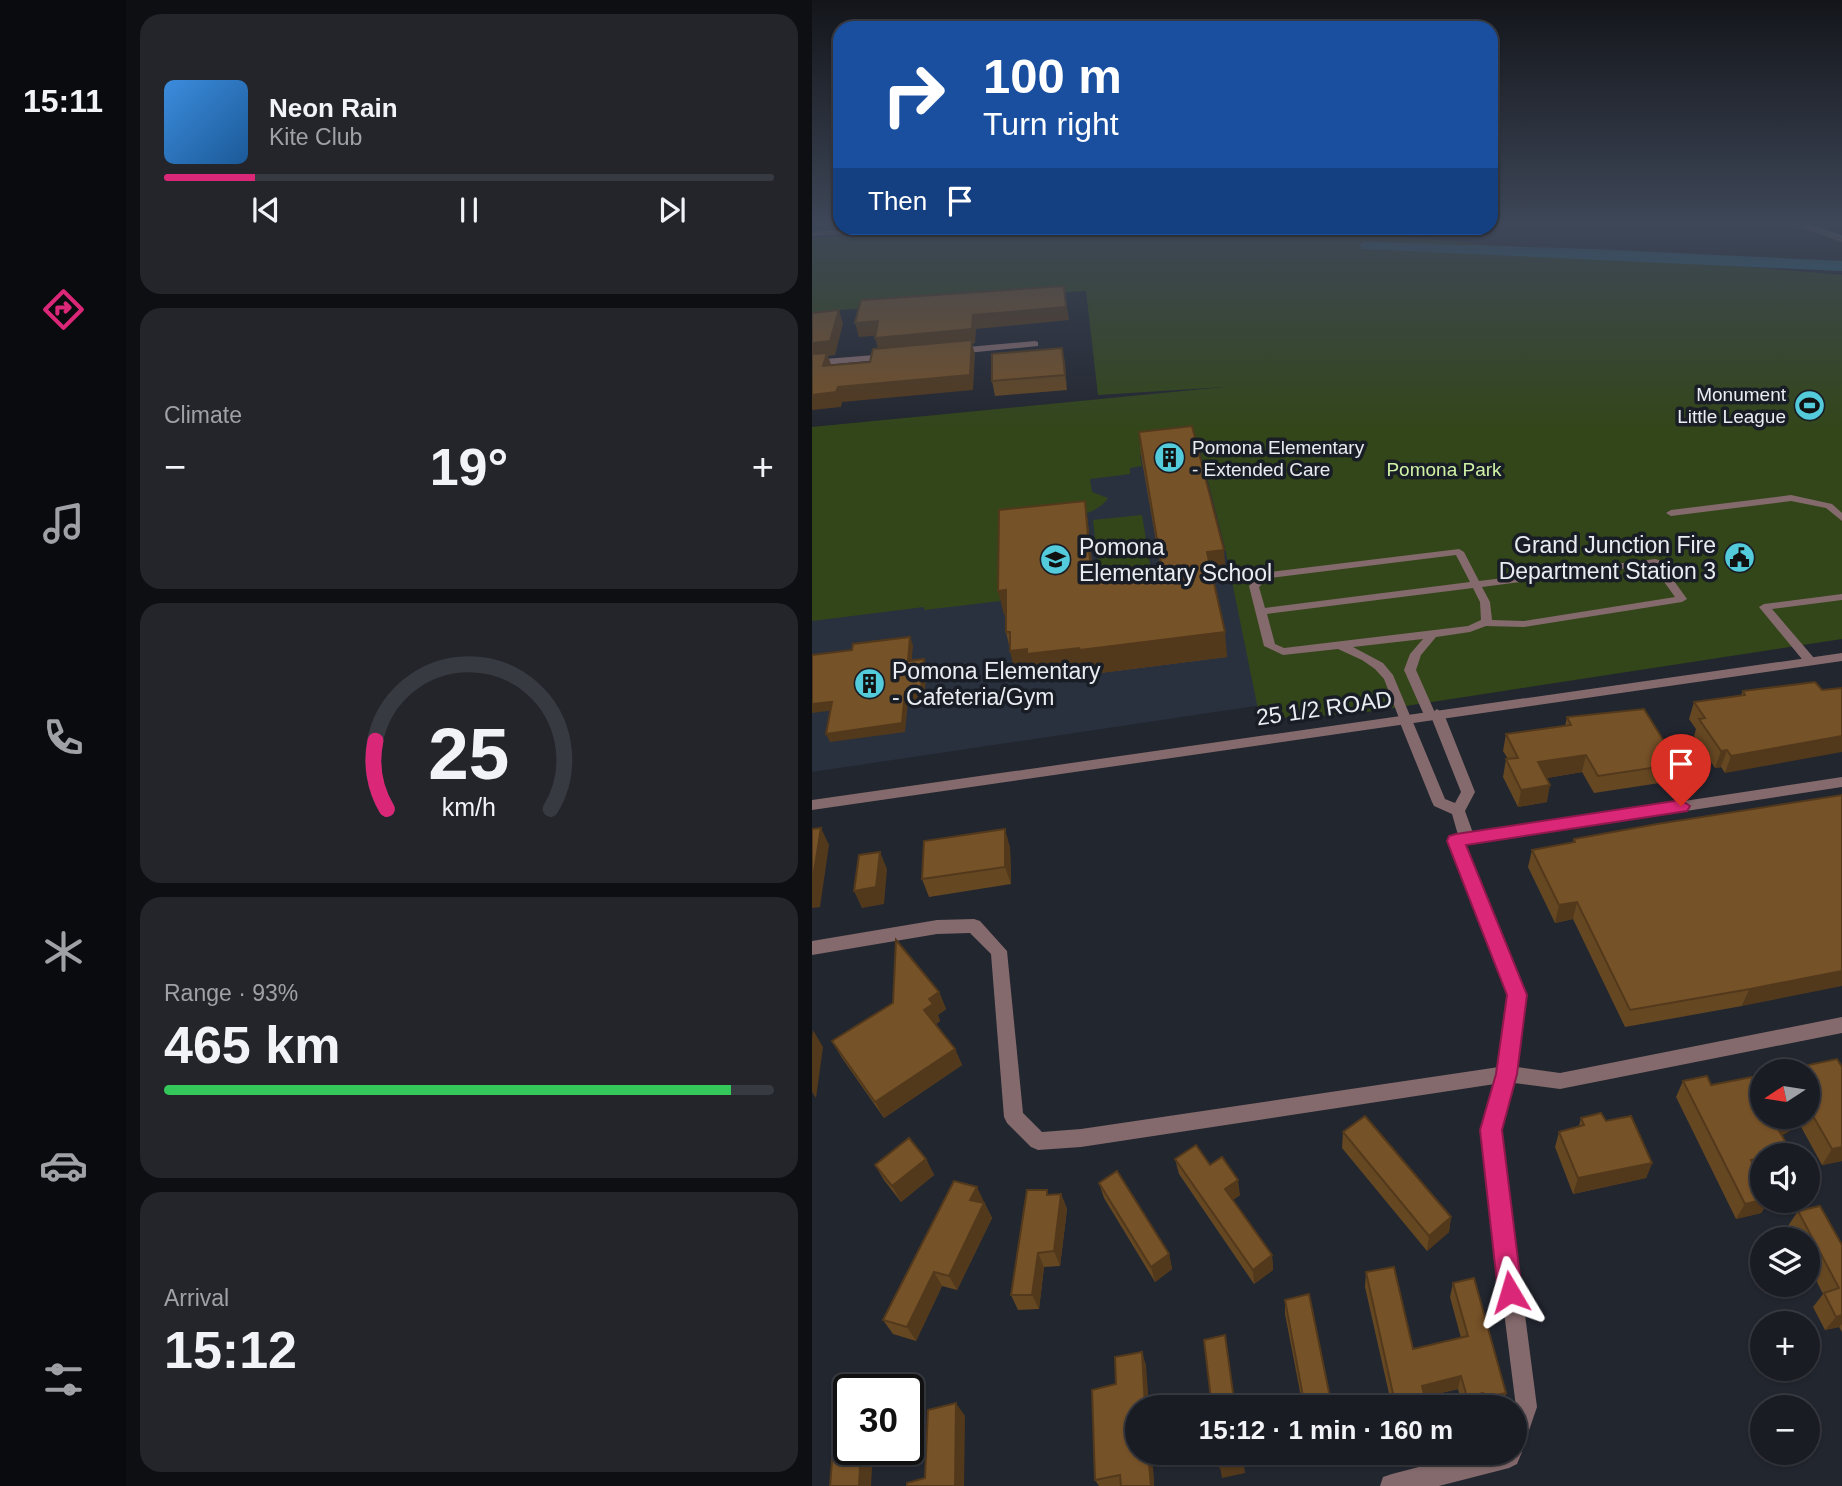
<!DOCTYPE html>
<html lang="en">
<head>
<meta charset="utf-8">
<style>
	:root { --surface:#1a1c23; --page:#23252b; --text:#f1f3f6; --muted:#9fa1a6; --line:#383a41; --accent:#db2777 }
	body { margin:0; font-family:Arial,sans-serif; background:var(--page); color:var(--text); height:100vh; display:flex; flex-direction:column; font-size:26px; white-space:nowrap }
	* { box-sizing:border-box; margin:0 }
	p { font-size:23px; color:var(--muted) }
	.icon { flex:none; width:38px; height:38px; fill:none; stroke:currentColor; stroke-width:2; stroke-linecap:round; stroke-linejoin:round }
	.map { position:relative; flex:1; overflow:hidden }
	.details { display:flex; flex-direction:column; gap:14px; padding:14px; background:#0e0f13; width:686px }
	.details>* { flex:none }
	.banner { position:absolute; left:21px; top:21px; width:665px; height:214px; border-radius:21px; box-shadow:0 2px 5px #0004,0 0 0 2px var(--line); background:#1a4fa0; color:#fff; overflow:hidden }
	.needle { width:46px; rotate:258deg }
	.tools { position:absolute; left:938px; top:1059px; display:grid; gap:14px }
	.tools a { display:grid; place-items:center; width:70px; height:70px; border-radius:50%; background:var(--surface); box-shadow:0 2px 5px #0004,0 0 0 2px var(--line); font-size:35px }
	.speed { position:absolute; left:21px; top:1374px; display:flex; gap:14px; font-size:35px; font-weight:700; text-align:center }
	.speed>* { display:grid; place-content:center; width:91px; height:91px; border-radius:50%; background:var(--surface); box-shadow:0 2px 5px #0004,0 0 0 2px var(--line); line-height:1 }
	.speed .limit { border:4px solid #111; border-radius:10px; background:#fff; color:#111 }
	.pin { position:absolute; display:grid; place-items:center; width:60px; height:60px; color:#fff; margin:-72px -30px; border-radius:50% 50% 50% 0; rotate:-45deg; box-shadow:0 0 7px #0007 }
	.pin .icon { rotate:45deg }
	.me { position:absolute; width:77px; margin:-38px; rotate:353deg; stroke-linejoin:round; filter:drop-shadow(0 0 5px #0008) }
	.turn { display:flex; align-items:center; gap:24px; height:147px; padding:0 35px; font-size:32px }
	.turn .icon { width:91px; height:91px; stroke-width:2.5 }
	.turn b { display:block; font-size:49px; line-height:60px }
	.then { display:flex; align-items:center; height:66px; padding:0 35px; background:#0003; gap:14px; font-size:26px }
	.big { font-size:52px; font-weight:700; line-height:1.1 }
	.details .card { flex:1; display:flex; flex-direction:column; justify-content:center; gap:10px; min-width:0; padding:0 24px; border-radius:21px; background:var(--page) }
	.details .dial { align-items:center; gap:0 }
	.dial svg { height:182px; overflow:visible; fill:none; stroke:var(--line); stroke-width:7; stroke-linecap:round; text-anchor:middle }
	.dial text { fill:var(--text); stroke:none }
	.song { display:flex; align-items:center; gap:21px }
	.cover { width:84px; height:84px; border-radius:10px; background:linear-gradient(135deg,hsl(210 70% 55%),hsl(210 70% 35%)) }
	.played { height:7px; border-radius:4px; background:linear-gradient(90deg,var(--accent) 15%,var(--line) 15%) }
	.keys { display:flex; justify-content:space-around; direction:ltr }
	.heat { display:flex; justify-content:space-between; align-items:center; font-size:38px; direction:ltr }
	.charge { height:10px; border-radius:5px; background:linear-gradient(90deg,#34c759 93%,var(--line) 0) }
	.trip { position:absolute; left:313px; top:1395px; width:402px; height:70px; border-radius:35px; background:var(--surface); box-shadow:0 2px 5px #0004,0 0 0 2px var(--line); font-weight:700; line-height:70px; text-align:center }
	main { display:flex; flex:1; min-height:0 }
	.tabs { display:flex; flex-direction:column; width:126px; justify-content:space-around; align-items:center; background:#0a0b0e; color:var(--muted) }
	.tabs .icon { width:49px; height:49px }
	.tabs .active { color:var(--accent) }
	.tabs b { font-size:32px; color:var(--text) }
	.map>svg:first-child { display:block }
</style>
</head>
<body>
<main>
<nav class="tabs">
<b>15:11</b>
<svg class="icon active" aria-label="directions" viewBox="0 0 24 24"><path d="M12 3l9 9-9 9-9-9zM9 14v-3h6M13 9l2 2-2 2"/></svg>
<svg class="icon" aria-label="music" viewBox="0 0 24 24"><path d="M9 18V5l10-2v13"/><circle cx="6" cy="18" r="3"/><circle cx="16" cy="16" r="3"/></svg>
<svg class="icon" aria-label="phone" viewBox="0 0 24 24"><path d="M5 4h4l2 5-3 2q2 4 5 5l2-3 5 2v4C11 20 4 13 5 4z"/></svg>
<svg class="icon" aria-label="climate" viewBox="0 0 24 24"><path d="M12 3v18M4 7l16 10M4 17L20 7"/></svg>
<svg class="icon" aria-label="car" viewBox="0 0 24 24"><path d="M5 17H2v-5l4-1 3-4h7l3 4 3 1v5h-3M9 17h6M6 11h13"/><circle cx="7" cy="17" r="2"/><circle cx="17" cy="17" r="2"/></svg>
<svg class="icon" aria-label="filters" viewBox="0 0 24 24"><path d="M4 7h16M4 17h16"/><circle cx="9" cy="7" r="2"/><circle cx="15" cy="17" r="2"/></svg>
</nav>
<section class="details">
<div class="card">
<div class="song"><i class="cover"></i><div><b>Neon Rain</b><p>Kite Club</p></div></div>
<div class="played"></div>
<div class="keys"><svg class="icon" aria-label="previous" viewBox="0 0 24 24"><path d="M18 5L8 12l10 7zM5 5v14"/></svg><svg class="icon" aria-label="pause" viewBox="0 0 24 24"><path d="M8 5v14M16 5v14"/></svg><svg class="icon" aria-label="next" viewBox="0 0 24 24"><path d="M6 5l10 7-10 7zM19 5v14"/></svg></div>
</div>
<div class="card"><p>Climate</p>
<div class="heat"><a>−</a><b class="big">19°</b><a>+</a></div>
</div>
<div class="card dial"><svg viewBox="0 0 100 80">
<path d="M14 69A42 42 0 1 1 86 69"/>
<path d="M14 69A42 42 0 0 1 9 39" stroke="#db2777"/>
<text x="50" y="56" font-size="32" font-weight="700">25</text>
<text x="50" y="72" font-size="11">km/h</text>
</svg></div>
<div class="card"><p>Range · 93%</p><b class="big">465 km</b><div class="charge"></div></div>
<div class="card"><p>Arrival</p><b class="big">15:12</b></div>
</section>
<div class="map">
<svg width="1030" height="1486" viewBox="0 0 1030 1486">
	<rect width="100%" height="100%" fill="#22262f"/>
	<polygon fill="#2a313e" points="430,389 531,693 0,772 0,427"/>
	<g fill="#334619">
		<path d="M141,228H486L1030,275V639L542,714L448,719L414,552L388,450L382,449L328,455L330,466L318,468V474L278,479L280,492L296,498C284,520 214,528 189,533L188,601L112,610V607L0,621V427L412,387L286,395L274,291L0,312V238Z"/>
		<polygon points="330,515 343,595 290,601 281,520"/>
	</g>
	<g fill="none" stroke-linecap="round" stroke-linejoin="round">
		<polyline stroke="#6393a4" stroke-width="4.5" points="987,223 1030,238"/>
		<polygon fill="#296d83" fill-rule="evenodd" points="555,242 780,249 1030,261 1030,271 550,249 548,246 550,243"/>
		<g fill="#846a6c" fill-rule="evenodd">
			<polygon points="974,223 983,223 1030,238 1030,242"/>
			<polygon points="979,495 1020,504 1030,513 1030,521 1014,508 979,501 859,516 854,513 859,510"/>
			<path d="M647,549L652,552L667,581L843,559L847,560L875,599L870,602L712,627L674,626L658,632L624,637L609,655L604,670L624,715L618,719L612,715L592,670L598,654L611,639L541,647L571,663L581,675L599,718L593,722L587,718L572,679L563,669L550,660L526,649L471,655L452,646L437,586L450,573ZM644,555L658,582L453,608L447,587L457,578ZM840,565L863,597L712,621L680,620L678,602L670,587ZM661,588L668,602L669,620L656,626L472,648L463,644L455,614Z"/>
			<polygon points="1030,594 1030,600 960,609 1002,658 1004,661 1002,664 994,664 947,607 952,604"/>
		</g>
		<g fill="#846a6c" fill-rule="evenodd">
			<polygon points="68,228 97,228 93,230 0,236 0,232"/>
			<polygon points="223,341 226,342 226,346 144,354 140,351 144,348"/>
			<polygon points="75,354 78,355 78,359 0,366 0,360"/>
			<polygon points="625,709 632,714 663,792 653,811 661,833 1030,777 1030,787 653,845 714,995 705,1067 748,1073 1030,1017 1030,1033 748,1089 702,1083 689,1130 725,1407 712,1445 708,1447 710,1452 705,1464 697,1468 627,1486 568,1486 571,1477 580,1474 664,1452 704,1452 704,1407 669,1130 683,1084 269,1147 226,1150 219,1147 195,1123 192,1117 179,954 158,933 125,934 0,955 0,941 125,920 162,919 168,921 195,951 211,1113 230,1132 269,1129 687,1067 696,995 636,841 639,837 646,835 640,814 622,806 620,802 586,718 593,713 598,715 633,799 643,803 649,792 618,714"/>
		</g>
		<polygon fill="#846a6c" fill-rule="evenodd" points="1030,653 1030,661 0,810 0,800"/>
	</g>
	<g fill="#654722">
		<polygon points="250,348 255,390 183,396 180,381"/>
		<polygon points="327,432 414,575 400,576 415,657 272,675 272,673 221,679 220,674 204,676 194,632 194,615 192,615 273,501 276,524 282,583 350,575 329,455"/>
		<polygon points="1003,682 913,773 909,767 903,768 882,736 884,729 877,719 882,702 929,695 931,691"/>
		<polygon points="755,717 866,764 861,781 782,793 770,772 735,778 735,802 706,807 691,777 694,759 696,759 691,751 694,734 753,726"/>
		<polygon points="1030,795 930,1006 813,1027 761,919 743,923 716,867 720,850 761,842 762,839"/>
		<polygon points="198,847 199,884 117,897 110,879"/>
		<polygon points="127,992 134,1009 126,1015 128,1021 124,1024 143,1049 150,1065 72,1118 30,1058 20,1041"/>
		<polygon points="1030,1067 1030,1161 1010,1165 988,1125 970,1135 945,1173 950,1200 957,1200 949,1213 924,1219 864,1097 871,1081 899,1085 950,1116 996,1116 996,1071"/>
		<polygon points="769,1118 794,1121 840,1163 834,1178 761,1194 743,1147 747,1132 767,1126"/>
		<polygon points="531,1132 639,1217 637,1232 615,1251 530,1148"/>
		<polygon points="114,1159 122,1175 89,1202 72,1180 63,1165"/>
		<polygon points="363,1159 398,1165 428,1195 421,1200 460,1255 461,1270 442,1284 367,1174"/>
		<polygon points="287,1183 357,1254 360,1269 343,1282 292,1198"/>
		<polygon points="237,1194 249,1194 255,1209 248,1266 232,1267 227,1309 206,1310 199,1295"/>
		<polygon points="172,1202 180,1218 145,1290 130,1286 104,1341 81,1334 71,1320"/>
		<polygon points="986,1211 1030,1245 1030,1332 1027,1327 1013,1330 1001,1307 1011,1294 996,1264 996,1239 983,1239 976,1226"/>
		<polygon points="554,1272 601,1349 649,1338 638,1297 641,1283 694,1393 690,1406 668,1407 667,1406 661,1407 651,1407 646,1389 613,1397 615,1407 580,1407 553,1287"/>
		<polygon points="473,1300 520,1407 491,1407 473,1314"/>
		<polygon points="334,1365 326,1452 340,1452 342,1486 287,1486 283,1480 304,1384"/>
	</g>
	<g fill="#53391c">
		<polygon points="0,223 28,223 28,224 0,226"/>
		<polygon points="252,286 257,320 164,329 163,343 160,344 163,354 161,390 30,402 29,407 0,410 0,395 26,387 158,375 67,352 63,338 161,315"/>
		<polygon points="27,310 31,324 23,355 16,356 20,367 16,380 0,357 0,343"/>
		<polygon points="66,321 70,335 47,337 43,323"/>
		<polygon points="250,348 253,362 255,390 253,375"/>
		<polygon points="273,501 276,524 284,608 280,583"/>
		<polygon points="412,550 414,575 397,577 395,552"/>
		<polygon points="194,590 200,614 192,615 186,591"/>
		<polygon points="413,632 415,657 272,675 272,673 221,679 220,674 204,676 198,651 215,649 267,648"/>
		<polygon points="98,637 101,645 99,669 96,661"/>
		<polygon points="112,659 115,667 112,699 96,701 93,732 18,742 14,734 93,692"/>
		<polygon points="20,702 23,710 0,713 0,704"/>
		<polygon points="1030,733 1030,752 913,773 919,756"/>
		<polygon points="915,750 909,767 903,768 909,751"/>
		<polygon points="774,755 770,772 723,780 726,762"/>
		<polygon points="738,785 735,802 706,807 709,790"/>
		<polygon points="9,828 17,845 8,907 0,908 0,884"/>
		<polygon points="193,829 198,847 199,884 193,867"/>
		<polygon points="68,852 75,869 72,904 50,908 42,891"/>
		<polygon points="765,902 761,919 743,923 747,905"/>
		<polygon points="1030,971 1030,986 930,1006 938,989"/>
		<polygon points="127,992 134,1009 126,1015 128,1021 120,1027 112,1010 117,999"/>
		<polygon points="1,1030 11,1047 4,1098 0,1092 0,1038"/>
		<polygon points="143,1049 150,1065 72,1118 63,1102"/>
		<polygon points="984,1116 993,1116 988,1125 957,1143 965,1127"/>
		<polygon points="1030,1147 1030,1161 1010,1165 1020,1149"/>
		<polygon points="979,1152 977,1155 963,1155"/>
		<polygon points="950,1158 950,1172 930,1176 939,1160"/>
		<polygon points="114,1159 122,1175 89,1202 80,1186"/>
		<polygon points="840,1163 834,1178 761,1194 766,1178"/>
		<polygon points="426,1180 428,1195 415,1204 413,1189"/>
		<polygon points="165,1187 172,1202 166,1215 158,1200"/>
		<polygon points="249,1194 255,1209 248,1266 242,1251"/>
		<polygon points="950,1200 957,1200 949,1213 924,1219 933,1204"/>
		<polygon points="172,1203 180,1218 145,1290 137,1276"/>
		<polygon points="639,1217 637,1232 615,1251 617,1236"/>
		<polygon points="226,1253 232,1267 227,1309 220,1295"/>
		<polygon points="357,1254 360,1269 343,1282 339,1267"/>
		<polygon points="460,1255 461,1270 442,1284 441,1270"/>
		<polygon points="122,1272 130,1286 104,1341 95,1327"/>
		<polygon points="1030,1315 1030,1324 1027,1327 1013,1330 1024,1317"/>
		<polygon points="330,1352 334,1365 337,1407 333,1407"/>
		<polygon points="649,1376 646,1389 608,1398 610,1386"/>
		<polygon points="671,1393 667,1406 661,1407 652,1407 655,1397"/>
		<polygon points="144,1403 153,1416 152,1486 143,1486"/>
		<polygon points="49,1449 61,1449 59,1486 47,1486"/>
		<polygon points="336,1452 340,1452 342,1486 339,1486"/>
		<polygon points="430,1452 433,1473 410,1478 408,1467"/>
		<polygon points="500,1452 511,1452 500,1456"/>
	</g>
	<g fill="#765228" stroke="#53391c" stroke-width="2">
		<polygon points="252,286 254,307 161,315 160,329 63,338 66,321 43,323 49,300"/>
		<polygon points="27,310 18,341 0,343 0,313"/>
		<polygon points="160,340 158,375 26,387 24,392 0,395 0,354 15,353 11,366 58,362 61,349"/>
		<polygon points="250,348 253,375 180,381 180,354"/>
		<polygon points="380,426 412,550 395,552 413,632 268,650 267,648 215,654 215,649 198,651 198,632 194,632 194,590 186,591 187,510 273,501 280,583 351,575 327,432"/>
		<polygon points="98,637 96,661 112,659 109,690 93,692 90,723 14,734 20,702 0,704 0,655 40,650 41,644"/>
		<polygon points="1003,682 1010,690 1030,688 1030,736 919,756 915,750 909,751 887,719 893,718 882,702 933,695 931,691"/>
		<polygon points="832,709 866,764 786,776 774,755 726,762 738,785 709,790 694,759 706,758 694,734 759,725 755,717"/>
		<polygon points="1030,795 1030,971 938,989 818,1010 765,902 747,905 720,850 763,842 762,839 845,824"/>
		<polygon points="9,828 0,884 0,829"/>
		<polygon points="193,829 193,867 110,879 112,841"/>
		<polygon points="68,852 64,887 42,891 47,855"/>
		<polygon points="84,940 127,992 117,999 121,1004 112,1010 143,1049 63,1102 20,1041 81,1003"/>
		<polygon points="1025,1059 1030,1067 1030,1147 1020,1149 997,1109 996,1110 996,1071 968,1071"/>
		<polygon points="950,1075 950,1116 984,1116 965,1127 979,1152 963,1155 950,1155 950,1158 939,1160 950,1183 950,1200 933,1204 871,1081 895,1076 899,1085"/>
		<polygon points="789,1113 794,1121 819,1116 840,1163 766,1178 747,1132 772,1125 769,1118"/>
		<polygon points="553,1116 639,1217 617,1236 531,1132"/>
		<polygon points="97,1138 114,1159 80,1186 63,1165"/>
		<polygon points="384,1145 398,1165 410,1157 426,1180 413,1189 460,1255 441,1270 363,1159"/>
		<polygon points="305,1171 357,1254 339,1267 287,1183"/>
		<polygon points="142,1181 165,1187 158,1200 172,1203 137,1276 122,1272 95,1327 71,1320"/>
		<polygon points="215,1190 235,1190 235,1195 249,1194 242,1251 226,1253 220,1295 199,1295"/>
		<polygon points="1008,1206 1030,1245 1030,1315 1024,1317 1012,1293 1027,1288 986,1211"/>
		<polygon points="582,1267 601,1349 656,1336 641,1283 662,1278 694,1393 672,1398 671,1393 655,1397 649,1376 610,1386 615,1407 584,1407 554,1272"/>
		<polygon points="497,1294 520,1407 493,1407 473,1300"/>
		<polygon points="413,1335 423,1407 400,1407 392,1340"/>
		<polygon points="330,1352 333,1407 326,1407 326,1452 336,1452 339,1486 309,1486 308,1475 283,1480 280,1390 304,1384 303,1357"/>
		<polygon points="37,1398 37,1449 49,1449 47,1486 18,1486 25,1400"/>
		<polygon points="144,1403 143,1486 95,1486 95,1483 113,1478 116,1410"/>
		<polygon points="406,1452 429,1452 430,1461 408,1467"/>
	</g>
	<linearGradient id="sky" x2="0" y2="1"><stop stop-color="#13151a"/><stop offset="0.52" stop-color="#3e4758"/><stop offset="1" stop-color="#3e4758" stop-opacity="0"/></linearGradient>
	<rect width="1030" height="431" fill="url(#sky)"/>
	<polygon fill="#db2777" stroke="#8e194d" stroke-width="2" points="869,800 878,806 875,811 654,845 715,995 705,1074 690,1130 710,1292 707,1300 698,1304 689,1300 686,1292 668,1130 684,1074 695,995 635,841 637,836 644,834"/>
	<defs>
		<symbol id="stadium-disc" viewBox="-11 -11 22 22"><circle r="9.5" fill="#53cbdb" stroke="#191d25"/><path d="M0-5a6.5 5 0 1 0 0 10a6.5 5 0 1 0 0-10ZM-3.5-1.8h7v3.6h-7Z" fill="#111"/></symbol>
		<symbol id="building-disc" viewBox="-11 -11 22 22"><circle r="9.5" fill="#53cbdb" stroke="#191d25"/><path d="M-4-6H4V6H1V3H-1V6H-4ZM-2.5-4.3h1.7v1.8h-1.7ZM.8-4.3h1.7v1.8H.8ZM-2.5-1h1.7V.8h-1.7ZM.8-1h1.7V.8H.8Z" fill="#111"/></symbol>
		<symbol id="civic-disc" viewBox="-11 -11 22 22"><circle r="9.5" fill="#53cbdb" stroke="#191d25"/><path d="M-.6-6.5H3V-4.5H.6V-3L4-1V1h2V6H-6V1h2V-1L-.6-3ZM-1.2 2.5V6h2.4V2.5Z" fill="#111"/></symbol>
		<symbol id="school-disc" viewBox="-11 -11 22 22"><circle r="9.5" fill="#53cbdb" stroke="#191d25"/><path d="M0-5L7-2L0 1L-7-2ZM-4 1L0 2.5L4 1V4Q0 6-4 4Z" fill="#111"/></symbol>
	</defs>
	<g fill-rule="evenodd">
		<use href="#stadium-disc" x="980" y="388" width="35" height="35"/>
		<use href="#building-disc" x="340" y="440" width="35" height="35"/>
		<use href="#civic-disc" x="910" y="540" width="35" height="35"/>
		<use href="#school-disc" x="226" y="542" width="35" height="35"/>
		<use href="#building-disc" x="40" y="666" width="35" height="35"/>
	</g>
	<g text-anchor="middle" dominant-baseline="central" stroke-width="7" stroke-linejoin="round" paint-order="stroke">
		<g font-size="19" fill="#e9ecf1" stroke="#191d25" text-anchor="end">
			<text x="974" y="394">Monument<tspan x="974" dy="22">Little League</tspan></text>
			<text x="380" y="447" text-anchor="start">Pomona Elementary<tspan x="380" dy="22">- Extended Care</tspan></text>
		</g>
		<g font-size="19" fill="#cff2a6" stroke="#191d25">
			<text x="632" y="469">Pomona Park</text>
		</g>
		<g font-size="23" fill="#e9ecf1" stroke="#191d25" text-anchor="start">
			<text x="904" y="545" text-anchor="end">Grand Junction Fire<tspan x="904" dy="26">Department Station 3</tspan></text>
			<text x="267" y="547">Pomona<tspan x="267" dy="26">Elementary School</tspan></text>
			<text x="80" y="671">Pomona Elementary<tspan x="80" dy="26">- Cafeteria/Gym</tspan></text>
		</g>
		<g font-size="23" fill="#e9ecf1" stroke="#191d25">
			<text transform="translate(512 708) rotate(-8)">25 1/2 ROAD</text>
		</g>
	</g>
</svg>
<div class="tools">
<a><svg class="needle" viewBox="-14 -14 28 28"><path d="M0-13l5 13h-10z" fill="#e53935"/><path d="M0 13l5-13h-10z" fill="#9fa1a6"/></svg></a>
<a><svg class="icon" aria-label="sound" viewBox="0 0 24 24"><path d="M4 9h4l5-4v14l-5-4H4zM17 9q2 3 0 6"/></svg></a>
<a><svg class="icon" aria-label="layers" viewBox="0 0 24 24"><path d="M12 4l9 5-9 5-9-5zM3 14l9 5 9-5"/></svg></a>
<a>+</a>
<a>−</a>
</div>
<div class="speed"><div class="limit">30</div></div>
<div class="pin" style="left:869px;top:806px;background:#d93025"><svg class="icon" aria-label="arrive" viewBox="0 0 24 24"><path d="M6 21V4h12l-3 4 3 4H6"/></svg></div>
<svg class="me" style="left:698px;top:1292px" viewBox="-20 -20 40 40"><path d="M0-17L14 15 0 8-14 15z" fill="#db2777" stroke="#fff" stroke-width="4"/></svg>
<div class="trip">15:12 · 1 min · 160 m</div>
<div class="banner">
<div class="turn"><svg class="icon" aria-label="right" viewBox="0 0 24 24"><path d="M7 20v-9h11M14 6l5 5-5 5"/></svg><div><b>100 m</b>Turn right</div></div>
<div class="then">Then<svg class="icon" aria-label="arrive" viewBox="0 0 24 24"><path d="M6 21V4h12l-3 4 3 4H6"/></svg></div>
</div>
</div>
</main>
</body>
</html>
